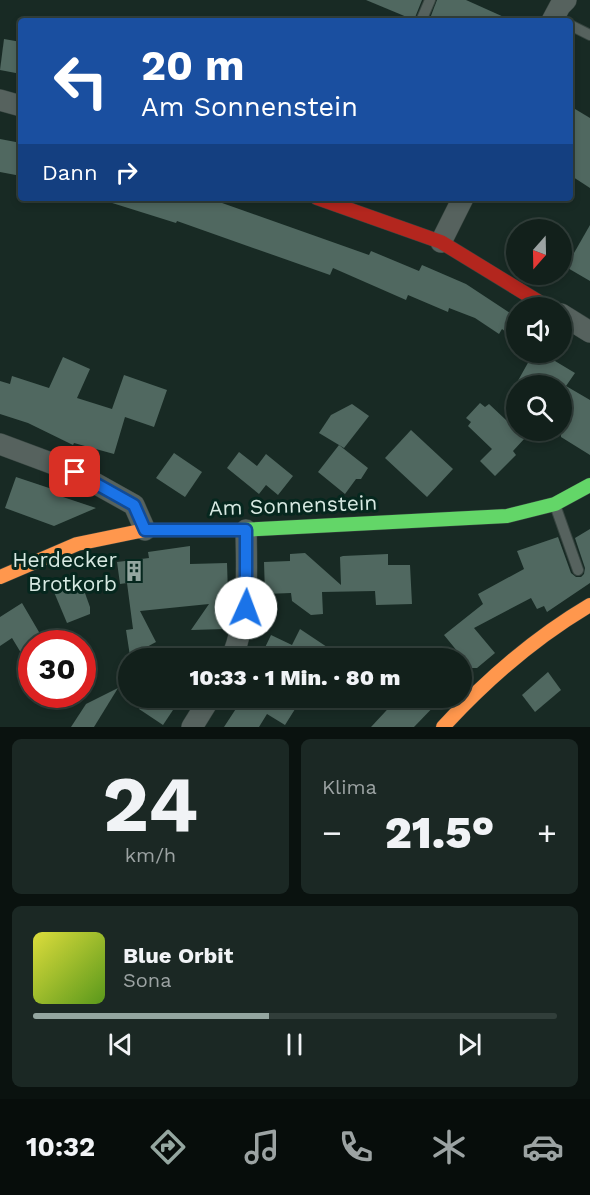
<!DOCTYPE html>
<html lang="de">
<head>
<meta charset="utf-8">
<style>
	:root { --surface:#12201b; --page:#1b2824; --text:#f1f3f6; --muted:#9ca3a3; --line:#313e3a; --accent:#94a6a0 }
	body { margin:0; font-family:"Work Sans",sans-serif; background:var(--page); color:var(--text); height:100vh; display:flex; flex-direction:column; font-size:22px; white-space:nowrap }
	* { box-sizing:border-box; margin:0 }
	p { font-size:20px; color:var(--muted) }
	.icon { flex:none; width:33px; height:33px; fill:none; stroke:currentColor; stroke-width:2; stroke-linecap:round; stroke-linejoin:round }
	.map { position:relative; height:727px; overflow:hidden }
	.details { display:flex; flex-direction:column; gap:12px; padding:12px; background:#0a120f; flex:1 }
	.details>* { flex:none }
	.hud { position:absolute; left:18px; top:18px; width:555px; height:183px; border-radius:6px; box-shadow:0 3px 9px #0003,0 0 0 2px var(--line); background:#1a4fa0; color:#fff; overflow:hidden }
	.needle { width:39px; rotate:200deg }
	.controls { position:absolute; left:506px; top:219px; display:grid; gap:12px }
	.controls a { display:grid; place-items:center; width:66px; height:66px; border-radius:50%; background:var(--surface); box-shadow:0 3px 9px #0003,0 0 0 2px var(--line); font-size:30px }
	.speed { position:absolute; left:18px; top:630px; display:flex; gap:12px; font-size:30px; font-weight:700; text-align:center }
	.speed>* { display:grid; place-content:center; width:78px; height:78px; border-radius:50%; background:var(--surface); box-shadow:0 3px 9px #0003,0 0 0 2px var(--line); line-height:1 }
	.speed .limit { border:9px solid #d22; background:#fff; color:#111 }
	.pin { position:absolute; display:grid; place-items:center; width:51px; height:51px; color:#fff; margin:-26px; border-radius:12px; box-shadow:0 3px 9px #0006 }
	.me { position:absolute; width:66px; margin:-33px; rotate:2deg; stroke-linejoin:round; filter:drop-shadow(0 0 4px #0008) }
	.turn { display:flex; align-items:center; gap:21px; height:126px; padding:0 24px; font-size:27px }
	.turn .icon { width:78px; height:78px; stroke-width:2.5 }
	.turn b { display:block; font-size:42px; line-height:51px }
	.then { display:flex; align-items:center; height:57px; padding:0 24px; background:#0003; gap:12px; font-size:22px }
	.big { font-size:45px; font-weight:800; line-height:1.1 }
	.details .card { flex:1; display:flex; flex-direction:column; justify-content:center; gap:9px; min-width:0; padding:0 21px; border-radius:9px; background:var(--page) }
	.details .dial { align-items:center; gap:0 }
	.dial b { font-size:78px; line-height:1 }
	.song { display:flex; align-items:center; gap:18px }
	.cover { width:72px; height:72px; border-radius:9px; background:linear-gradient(135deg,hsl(60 70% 55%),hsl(90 70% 35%)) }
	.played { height:6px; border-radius:3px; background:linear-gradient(90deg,var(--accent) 45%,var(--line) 45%) }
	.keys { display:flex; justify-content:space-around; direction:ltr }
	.heat { display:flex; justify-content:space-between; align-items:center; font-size:33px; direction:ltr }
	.details .tiles { flex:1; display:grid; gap:12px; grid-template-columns:1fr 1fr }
	.card:last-child { grid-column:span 2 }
	.trip { position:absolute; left:118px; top:648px; width:354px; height:60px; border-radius:30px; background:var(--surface); box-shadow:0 3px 9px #0003,0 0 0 2px var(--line); font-weight:800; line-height:60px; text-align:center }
	.tab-bar { display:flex; height:96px; justify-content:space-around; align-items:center; background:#070d0b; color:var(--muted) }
	.tab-bar .icon { width:42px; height:42px }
	.tab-bar .on { color:var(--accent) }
	.tab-bar b { font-size:27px; color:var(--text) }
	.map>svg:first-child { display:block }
</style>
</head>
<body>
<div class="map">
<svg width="590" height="727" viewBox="0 0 590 727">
	<rect width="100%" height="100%" fill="#182a24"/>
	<g fill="#506860">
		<polygon points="366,0 422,0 414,20"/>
		<polygon points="437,0 466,0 513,21 429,21"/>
		<polygon points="4,39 21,42 21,74 0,70"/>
		<polygon points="570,106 590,118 590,188 570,175"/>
		<polygon points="0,139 21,143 21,176 0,172"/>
		<polygon points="110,198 208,198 369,255 371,251 419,271 422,265 466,284 516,317 506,332 502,329 499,334 475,318 449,308 448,312 408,295 406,300 333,268 330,275 177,221 176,223 109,202"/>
		<polygon points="590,225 590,281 566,267"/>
		<polygon points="534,352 540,352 575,373 566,386 590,400 590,455 561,437 561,386 515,386"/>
		<polygon points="63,357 90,369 77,398 112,409 124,375 167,390 154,427 125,417 114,454 74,443 73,445 28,423 0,414 0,381 10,384 12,376 49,388"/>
		<polygon points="480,403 485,407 489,404 525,438 513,451 516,455 495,476 480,461 492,449 468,426 471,422 466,418"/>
		<polygon points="352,404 369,416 344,448 319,433 331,415"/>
		<polygon points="411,430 453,469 427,497 385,458"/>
		<polygon points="339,445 368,468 361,479 356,479 345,494 318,472"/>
		<polygon points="239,452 257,466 266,454 293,476 278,495 266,485 259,494 227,468"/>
		<polygon points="174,453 202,472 185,497 156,478"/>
		<polygon points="16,477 64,493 63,497 96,508 54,526 5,508"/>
		<polygon points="590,529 590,583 547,612 544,606 537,609 531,598 474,628 495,653 477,668 471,668 444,635 483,604 478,594 524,569 517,551 558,537 571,573 576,577 581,577 584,574 585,568 575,538"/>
		<polygon points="190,546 190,564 227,563 228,594 223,594 225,629 191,630 209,604 140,611 156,642 130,656 126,630 133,629 127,583 120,584 117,562 149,558 148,552"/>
		<polygon points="305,553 341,585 340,557 343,556 388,554 388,565 410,565 412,604 376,605 375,591 322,592 323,614 311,615 292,601 291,593 265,594 264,562 290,561 290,554"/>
		<polygon points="81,582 90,607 90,614 67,623 54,592"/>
		<polygon points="22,603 46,644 32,644 32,671 12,638 0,646 0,617"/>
		<polygon points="300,629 327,647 321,658 260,658 271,635 292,645"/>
		<polygon points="548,672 561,690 535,712 522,695"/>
		<polygon points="118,688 94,727 71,727 86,704"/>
		<polygon points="146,698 181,698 163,725 139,709"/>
		<polygon points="243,698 242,698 302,698 285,725 267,714 259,727 224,727"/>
		<polygon points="398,698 442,698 414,727 371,727"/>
	</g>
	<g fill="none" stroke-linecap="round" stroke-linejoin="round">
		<defs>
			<g id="lane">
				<polyline points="421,21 430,0"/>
				<polyline points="570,25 590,35"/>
				<polyline points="555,505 578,570"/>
			</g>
			<g id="street">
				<polyline points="552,21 560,6 566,0"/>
				<polyline points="0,100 21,106"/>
				<polyline points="441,242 463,198"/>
				<polyline points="561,314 590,332"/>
				<polyline points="0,444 75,472 134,505 145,530"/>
				<path d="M232,658C249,613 247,578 246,530"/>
				<polyline points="192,727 210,698"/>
			</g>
			<polyline id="fast" points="240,530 507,516 555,504 590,485"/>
			<g id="slow">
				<polyline points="0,577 77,544 145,530 240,530"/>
				<path d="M443,727C487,679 534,638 590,605"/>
			</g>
			<polyline id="jam" points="317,198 441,242 549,308"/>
		</defs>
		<use href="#lane" stroke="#374540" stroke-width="12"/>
		<use href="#street" stroke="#374540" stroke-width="22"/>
		<use href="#fast" stroke="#374540" stroke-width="15"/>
		<use href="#slow" stroke="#374540" stroke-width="15"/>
		<use href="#jam" stroke="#374540" stroke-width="15"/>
		<use href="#lane" stroke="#56625e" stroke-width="10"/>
		<use href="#street" stroke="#56625e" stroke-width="21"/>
		<use href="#fast" stroke="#63d668" stroke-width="14"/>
		<use href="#slow" stroke="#ff974d" stroke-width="14"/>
		<use href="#jam" stroke="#b3261e" stroke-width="14"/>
	</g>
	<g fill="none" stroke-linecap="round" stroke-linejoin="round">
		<defs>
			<polyline id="route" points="75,472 134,505 145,530 246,530 246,608"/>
		</defs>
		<use href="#route" stroke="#114b97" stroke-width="15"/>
		<use href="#route" stroke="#1a73e8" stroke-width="10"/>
	</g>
	<defs>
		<symbol id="building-bare" viewBox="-9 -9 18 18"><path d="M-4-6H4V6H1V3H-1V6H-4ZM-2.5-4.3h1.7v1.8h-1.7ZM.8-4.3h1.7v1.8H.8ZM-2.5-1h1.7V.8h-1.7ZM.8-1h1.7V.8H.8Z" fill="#94a6a0" stroke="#06271e" stroke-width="2.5" paint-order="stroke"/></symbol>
	</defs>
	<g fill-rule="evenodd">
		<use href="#building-bare" x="119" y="556" width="30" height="30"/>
	</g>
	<g text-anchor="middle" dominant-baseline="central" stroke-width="6" stroke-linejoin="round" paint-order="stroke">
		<g font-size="21" fill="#d7e9e2" stroke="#06271e">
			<text transform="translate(293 505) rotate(-2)">Am Sonnenstein</text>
		</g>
		<g font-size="21" fill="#d7e9e2" stroke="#06271e" text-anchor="end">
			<text x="117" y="559">Herdecker<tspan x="117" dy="24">Brotkorb</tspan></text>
		</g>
	</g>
</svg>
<div class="controls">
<a><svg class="needle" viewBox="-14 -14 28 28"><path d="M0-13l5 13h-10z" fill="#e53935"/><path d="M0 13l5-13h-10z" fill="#9ca3a3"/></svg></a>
<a><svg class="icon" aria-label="sound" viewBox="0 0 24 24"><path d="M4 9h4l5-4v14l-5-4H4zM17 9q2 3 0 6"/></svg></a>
<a><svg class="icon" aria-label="search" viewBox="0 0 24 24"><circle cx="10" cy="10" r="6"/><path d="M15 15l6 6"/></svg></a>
</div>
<div class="speed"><div class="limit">30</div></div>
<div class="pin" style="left:75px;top:472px;background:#d93025"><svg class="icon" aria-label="arrive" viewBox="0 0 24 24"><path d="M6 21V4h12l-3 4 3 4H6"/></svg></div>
<svg class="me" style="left:246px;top:608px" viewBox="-20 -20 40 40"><circle r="19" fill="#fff"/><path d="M0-13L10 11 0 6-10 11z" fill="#1a73e8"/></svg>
<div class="trip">10:33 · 1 Min. · 80 m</div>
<div class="hud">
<div class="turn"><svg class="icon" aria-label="left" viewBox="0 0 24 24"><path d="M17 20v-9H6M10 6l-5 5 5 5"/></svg><div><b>20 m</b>Am Sonnenstein</div></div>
<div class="then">Dann<svg class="icon" aria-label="right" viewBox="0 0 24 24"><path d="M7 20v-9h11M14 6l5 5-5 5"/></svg></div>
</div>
</div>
<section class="details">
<div class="tiles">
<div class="card dial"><b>24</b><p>km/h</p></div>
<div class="card"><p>Klima</p>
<div class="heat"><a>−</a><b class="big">21.5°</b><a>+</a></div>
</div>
<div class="card">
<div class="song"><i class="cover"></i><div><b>Blue Orbit</b><p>Sona</p></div></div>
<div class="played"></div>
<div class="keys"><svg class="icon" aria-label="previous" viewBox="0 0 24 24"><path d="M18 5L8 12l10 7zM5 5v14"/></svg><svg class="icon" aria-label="pause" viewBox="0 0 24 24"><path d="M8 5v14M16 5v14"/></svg><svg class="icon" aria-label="next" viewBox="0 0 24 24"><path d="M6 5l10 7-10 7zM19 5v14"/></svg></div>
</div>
</div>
</section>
<nav class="tab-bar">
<b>10:32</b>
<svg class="icon on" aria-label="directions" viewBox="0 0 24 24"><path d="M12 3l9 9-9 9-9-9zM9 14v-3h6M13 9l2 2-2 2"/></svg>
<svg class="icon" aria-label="music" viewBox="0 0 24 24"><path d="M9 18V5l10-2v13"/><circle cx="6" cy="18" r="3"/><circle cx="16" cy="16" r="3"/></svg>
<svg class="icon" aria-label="phone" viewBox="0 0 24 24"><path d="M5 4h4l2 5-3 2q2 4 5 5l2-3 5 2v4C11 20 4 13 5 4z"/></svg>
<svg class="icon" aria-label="climate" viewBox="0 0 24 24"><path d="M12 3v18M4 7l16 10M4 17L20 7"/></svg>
<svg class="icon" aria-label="car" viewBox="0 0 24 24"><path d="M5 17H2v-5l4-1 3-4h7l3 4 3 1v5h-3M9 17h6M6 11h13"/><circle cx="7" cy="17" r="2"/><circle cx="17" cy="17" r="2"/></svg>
</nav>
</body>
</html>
